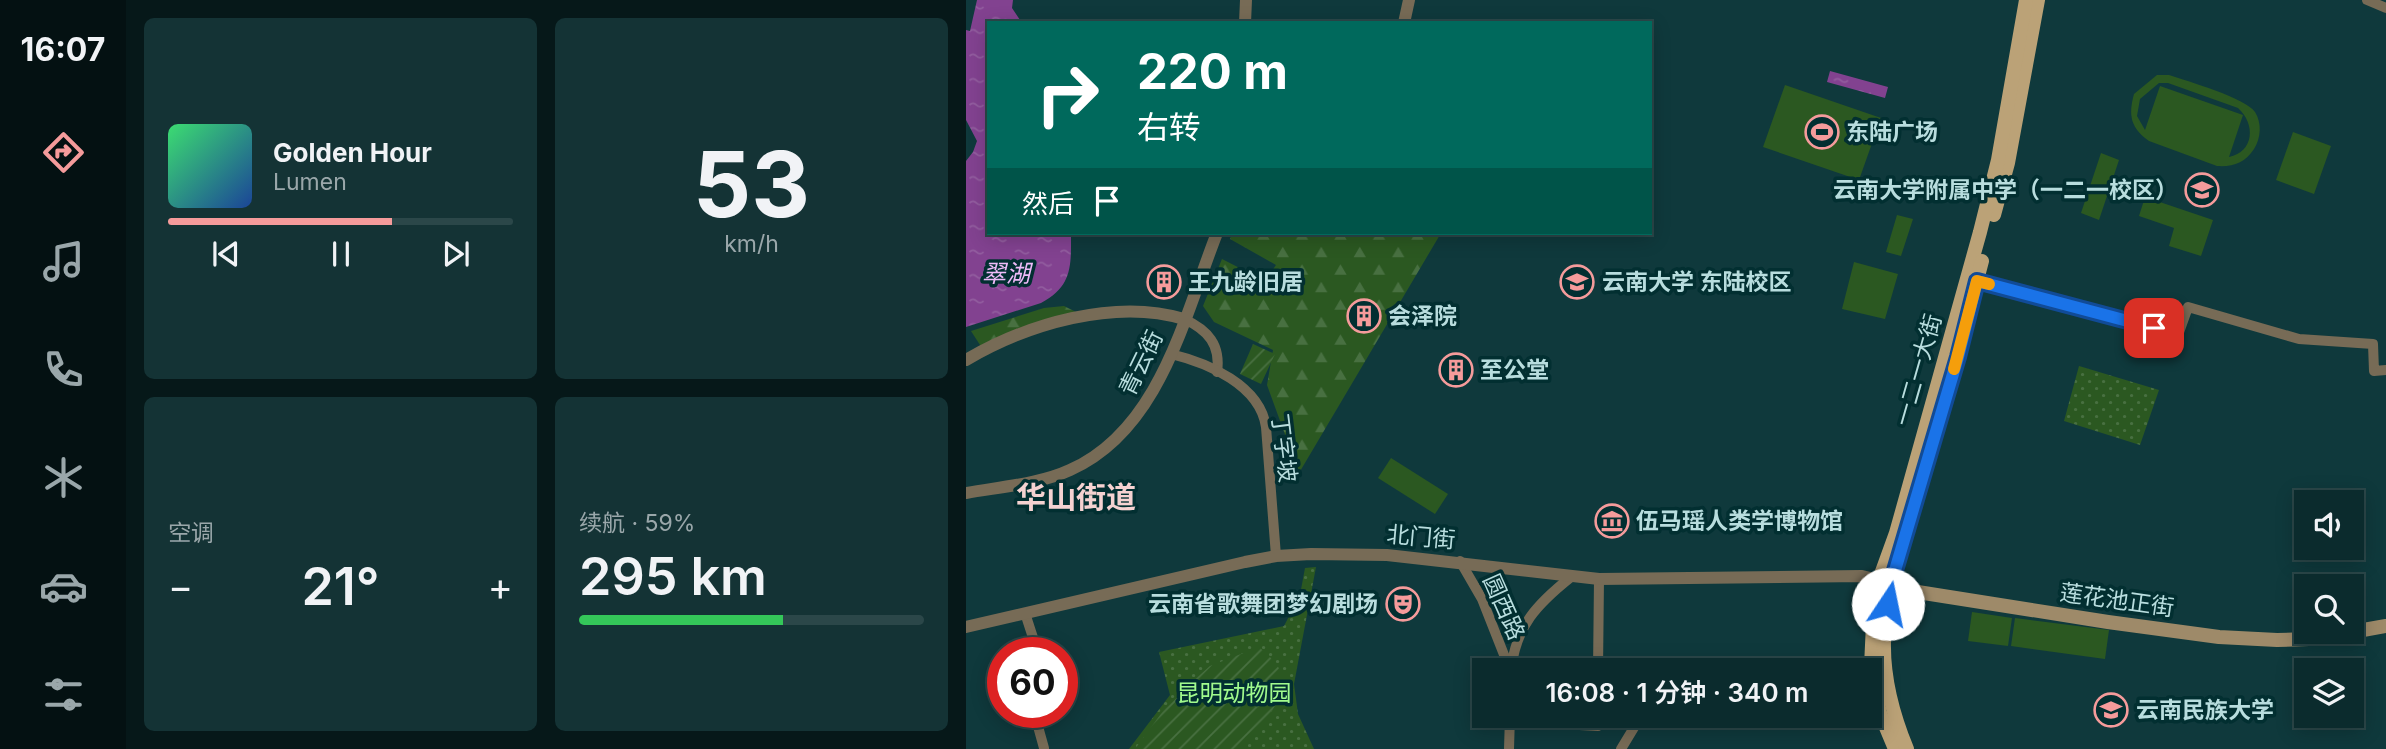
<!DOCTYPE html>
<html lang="zh">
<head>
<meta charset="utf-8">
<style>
	:root { --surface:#0b2b2d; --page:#143335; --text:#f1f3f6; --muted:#9aa7aa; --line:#2b4749; --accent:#f59b9b }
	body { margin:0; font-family:Inter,"Noto Sans SC",sans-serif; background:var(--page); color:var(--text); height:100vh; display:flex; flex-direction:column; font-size:26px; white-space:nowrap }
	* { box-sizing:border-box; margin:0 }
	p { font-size:23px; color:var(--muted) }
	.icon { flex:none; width:38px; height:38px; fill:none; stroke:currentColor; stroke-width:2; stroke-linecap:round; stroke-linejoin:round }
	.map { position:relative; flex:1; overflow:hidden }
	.side { display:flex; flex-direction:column; gap:18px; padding:18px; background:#061819; width:840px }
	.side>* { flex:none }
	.top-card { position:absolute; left:21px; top:21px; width:665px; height:214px; border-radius:0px; box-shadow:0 4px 18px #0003,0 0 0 2px var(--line); background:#00695c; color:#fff; overflow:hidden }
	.fabs { position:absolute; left:1328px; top:490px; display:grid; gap:14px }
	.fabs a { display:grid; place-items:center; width:70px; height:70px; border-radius:0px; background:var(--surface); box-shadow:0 4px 18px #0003,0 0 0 2px var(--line); font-size:35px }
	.speed { position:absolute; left:21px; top:637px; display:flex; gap:14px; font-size:35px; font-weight:700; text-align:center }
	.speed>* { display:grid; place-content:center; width:91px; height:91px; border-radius:50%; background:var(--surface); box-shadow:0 4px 18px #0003,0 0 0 2px var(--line); line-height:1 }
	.speed .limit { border:10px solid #d22; background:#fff; color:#111 }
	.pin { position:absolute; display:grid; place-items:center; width:60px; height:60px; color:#fff; margin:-30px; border-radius:14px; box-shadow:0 4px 10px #0006 }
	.me { position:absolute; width:77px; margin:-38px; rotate:11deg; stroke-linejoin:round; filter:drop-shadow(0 0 5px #0008) }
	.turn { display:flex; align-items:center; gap:24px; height:147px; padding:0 35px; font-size:32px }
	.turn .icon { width:91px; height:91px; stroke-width:2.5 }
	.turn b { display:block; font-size:49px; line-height:60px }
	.then { display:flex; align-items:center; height:66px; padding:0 35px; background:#0003; gap:14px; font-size:26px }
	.big { font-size:52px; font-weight:600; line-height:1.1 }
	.side .card { flex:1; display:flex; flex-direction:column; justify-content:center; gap:10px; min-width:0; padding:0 24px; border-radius:10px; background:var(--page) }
	.side .dial { align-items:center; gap:0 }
	.dial b { font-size:91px; line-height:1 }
	.song { display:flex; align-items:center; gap:21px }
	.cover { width:84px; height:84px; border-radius:10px; background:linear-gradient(135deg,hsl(140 70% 55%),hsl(220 70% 35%)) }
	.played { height:7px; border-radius:4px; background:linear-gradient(90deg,var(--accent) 65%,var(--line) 65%) }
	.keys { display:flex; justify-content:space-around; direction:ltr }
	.heat { display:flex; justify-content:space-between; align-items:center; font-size:38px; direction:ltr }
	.charge { height:10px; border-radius:5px; background:linear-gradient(90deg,#34c759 59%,var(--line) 0) }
	.side .tiles { flex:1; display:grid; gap:18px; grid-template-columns:repeat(2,1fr) }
	.trip { position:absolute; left:506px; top:658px; width:410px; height:70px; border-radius:0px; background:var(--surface); box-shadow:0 4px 18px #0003,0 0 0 2px var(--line); font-weight:600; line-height:70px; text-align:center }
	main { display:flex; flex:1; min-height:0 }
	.dock { display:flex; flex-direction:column; width:126px; justify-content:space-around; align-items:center; background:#041112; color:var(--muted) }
	.dock .icon { width:49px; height:49px }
	.dock .active { color:var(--accent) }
	.dock b { font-size:32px; color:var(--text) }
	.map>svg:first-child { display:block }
</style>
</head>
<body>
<main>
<nav class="dock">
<b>16:07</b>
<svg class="icon active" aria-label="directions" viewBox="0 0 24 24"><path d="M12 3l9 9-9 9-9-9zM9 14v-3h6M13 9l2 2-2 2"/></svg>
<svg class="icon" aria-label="music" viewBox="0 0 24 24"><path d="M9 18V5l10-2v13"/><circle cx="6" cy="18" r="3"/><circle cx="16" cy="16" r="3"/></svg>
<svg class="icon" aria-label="phone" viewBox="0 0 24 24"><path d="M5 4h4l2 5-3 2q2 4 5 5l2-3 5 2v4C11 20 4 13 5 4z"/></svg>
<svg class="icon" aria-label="climate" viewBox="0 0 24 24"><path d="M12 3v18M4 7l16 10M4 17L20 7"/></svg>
<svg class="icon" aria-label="car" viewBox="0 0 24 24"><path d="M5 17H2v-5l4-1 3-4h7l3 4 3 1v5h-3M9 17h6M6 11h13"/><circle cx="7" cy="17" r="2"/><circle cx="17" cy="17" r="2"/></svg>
<svg class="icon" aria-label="filters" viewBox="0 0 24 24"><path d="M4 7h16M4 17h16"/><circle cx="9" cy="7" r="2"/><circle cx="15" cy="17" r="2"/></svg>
</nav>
<section class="side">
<div class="tiles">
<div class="card">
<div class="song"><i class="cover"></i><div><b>Golden Hour</b><p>Lumen</p></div></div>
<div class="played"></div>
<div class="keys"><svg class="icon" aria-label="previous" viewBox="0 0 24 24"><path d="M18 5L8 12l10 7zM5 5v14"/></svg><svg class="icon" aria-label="pause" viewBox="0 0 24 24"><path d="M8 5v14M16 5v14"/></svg><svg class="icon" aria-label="next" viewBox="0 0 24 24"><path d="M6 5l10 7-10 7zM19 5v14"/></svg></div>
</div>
<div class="card dial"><b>53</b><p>km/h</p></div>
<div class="card"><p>空调</p>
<div class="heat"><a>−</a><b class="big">21°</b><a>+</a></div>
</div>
<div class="card"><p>续航 · 59%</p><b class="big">295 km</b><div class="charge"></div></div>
</div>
</section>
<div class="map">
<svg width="1420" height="749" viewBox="0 0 1420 749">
	<defs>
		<pattern id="forest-firs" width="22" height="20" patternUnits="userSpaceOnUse" patternTransform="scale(1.75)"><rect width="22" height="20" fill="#2b5821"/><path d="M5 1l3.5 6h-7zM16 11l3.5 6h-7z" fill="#487041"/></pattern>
		<pattern id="park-dots" width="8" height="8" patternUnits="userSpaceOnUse" patternTransform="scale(1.75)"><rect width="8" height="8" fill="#2b5821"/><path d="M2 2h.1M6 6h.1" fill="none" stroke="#487041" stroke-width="1.8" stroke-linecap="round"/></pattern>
		<pattern id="garden-furrows" width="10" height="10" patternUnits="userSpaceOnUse" patternTransform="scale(1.75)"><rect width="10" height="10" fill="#2b5821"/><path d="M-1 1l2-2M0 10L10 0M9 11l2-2" fill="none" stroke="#487041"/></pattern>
		<pattern id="water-ripples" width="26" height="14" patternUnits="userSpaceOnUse" patternTransform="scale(1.75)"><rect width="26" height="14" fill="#824290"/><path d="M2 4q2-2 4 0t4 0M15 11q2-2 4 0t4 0" fill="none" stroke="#925d9f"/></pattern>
	</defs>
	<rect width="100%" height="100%" fill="#0f393c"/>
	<g fill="#2b5821" fill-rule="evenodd">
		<path d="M1191,75H1203C1221,81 1280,98 1289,112C1296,123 1295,138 1288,149C1279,163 1267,167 1251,166L1183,141C1165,128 1162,116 1168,94ZM1193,83H1202L1272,108C1290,124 1288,152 1263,157L1277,115L1194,86L1179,130L1171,116L1174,99Z"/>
		<polygon points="819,85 915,118 893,180 797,147"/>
		<polygon points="1327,132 1365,146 1348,194 1310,180"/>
		<polygon points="1135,153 1153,160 1133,220 1115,213"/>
		<polygon points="1179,197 1247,220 1235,256 1203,246 1208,228 1173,216"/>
		<polygon points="931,215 947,219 935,256 920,252"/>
		<polygon points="888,262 932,274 919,319 876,309"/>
		<polygon points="425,458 482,494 469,514 412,478"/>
		<polygon points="1006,612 1046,618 1042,646 1002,641"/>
		<polygon points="1049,618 1143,630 1139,659 1045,646"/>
	</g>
	<g fill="url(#forest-firs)">
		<polygon points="266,233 475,233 333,473 301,385 307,350 248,322 237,306 256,259 299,281 310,265 264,239"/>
		<polygon points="98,306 114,314 16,348 5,331 78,308"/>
	</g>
	<g fill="url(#park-dots)">
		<polygon points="1113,366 1193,390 1174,445 1098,421"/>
		<polygon points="350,567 328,684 332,714 348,749 163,749 204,695 193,652 318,626 334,595 339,568"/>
	</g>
	<g fill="url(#garden-furrows)">
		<polygon points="287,344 309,354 295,384 274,374"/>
		<path d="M293,647C298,652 304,657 309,662C331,691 294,727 277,749H169L205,700L244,666Z"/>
	</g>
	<g fill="url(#water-ripples)">
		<path d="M11,0H47L46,8L56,23H23V233H105C105,265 107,286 75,303L0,327V161L7,152L11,141L0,120V30L4,31Z"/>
		<polygon points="864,71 922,87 919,98 861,82"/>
	</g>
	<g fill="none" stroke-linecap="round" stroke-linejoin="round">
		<g stroke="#776b56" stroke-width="10">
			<polyline points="1401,0 1420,8"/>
			<polyline points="1011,281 1212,335 1222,307 1333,339 1407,344 1408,371 1420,370"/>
			<path d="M218,319C242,330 255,345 251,372"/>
			<path d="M205,354C242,363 294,385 300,427L310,556"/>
			<polyline points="494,561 516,599 544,670"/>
			<polyline points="59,613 72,653"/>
			<path d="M545,670C550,626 571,604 605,577"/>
			<polyline points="632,670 633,579"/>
			<polyline points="68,712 78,748"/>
			<polyline points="576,723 632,726 632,716"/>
			<polyline points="543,749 544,716"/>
			<polyline points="655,749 675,716"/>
		</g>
		<g stroke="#776b56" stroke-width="12">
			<polyline points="279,23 280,0"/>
			<polyline points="438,23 443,0"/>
			<path d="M0,360C61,324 149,298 218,319"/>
			<path d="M0,493C33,487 74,484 104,470C194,430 218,317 251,233"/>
			<polyline points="0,627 279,562 310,556 345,554 421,555 633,579 896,576 913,580"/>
		</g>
		<g stroke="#9e8a69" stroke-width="14">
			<polyline points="917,582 939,590 1142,622 1253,637 1311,640 1343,639 1386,632"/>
			<polyline points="1386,632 1420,626"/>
		</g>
		<g stroke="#bba277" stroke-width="14">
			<polyline points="1028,215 1042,163 1072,0"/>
			<polyline points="929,749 914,713 905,666 907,624 913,580 930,533 1014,232 1032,160 1060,0"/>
			<path d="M941,749C927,715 917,679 918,641C920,581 943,523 960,466C980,398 998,330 1016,261"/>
		</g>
	</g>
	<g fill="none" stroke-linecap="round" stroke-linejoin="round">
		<defs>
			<polyline id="route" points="922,604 925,584 992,357 1011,281 1188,328"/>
		</defs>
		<use href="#route" stroke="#114b97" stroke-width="18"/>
		<use href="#route" stroke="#1a73e8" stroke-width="12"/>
		<polyline stroke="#f59e0b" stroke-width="12" points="988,369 1011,281 1023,284"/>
	</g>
	<defs>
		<symbol id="stadium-ring" viewBox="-11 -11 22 22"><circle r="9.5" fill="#022f31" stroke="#f59b9b" stroke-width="1.5"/><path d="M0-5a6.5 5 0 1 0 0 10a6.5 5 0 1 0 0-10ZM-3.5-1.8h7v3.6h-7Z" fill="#f59b9b"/></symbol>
		<symbol id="school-ring" viewBox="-11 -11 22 22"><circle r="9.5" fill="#022f31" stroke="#f59b9b" stroke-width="1.5"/><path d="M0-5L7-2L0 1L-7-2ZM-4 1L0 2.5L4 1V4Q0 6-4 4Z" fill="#f59b9b"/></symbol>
		<symbol id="building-ring" viewBox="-11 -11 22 22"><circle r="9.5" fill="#022f31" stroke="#f59b9b" stroke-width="1.5"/><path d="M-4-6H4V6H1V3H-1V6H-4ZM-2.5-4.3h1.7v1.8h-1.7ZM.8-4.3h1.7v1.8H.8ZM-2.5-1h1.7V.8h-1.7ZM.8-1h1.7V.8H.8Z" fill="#f59b9b"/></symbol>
		<symbol id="university-ring" viewBox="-11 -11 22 22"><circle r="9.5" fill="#022f31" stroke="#f59b9b" stroke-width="1.5"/><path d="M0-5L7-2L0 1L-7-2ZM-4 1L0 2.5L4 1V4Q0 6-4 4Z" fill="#f59b9b"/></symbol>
		<symbol id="museum-ring" viewBox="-11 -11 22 22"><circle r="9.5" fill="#022f31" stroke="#f59b9b" stroke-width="1.5"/><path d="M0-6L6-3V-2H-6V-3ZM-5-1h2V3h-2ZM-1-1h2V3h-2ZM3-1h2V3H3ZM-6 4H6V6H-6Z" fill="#f59b9b"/></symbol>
		<symbol id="theatre-ring" viewBox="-11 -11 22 22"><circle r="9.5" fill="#022f31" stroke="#f59b9b" stroke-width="1.5"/><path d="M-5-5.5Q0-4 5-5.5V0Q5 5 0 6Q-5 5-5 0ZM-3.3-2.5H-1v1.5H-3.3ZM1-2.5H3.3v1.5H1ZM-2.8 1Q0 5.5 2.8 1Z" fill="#f59b9b"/></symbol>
	</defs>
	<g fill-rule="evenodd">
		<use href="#stadium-ring" x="837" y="113" width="38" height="38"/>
		<use href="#school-ring" x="1217" y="171" width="38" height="38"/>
		<use href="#building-ring" x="179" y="263" width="38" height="38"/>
		<use href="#university-ring" x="592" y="263" width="38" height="38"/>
		<use href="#building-ring" x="379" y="297" width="38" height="38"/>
		<use href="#building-ring" x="471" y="351" width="38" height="38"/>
		<use href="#museum-ring" x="627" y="502" width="38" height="38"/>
		<use href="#theatre-ring" x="418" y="585" width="38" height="38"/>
		<use href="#university-ring" x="1126" y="691" width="38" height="38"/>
	</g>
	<g text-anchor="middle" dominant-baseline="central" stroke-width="7" stroke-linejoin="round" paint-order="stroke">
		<g font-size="23" font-weight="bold" fill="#b8ddde" stroke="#022f31" text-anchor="start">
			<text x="880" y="132">东陆广场</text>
			<text x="1212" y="190" text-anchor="end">云南大学附属中学（一二一校区）</text>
			<text x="222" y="282">王九龄旧居</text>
			<text x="636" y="282">云南大学 东陆校区</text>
			<text x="422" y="316">会泽院</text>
			<text x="514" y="370">至公堂</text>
			<text x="670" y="521">伍马瑶人类学博物馆</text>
			<text x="412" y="604" text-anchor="end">云南省歌舞团梦幻剧场</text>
			<text x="1170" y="710">云南民族大学</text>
		</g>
		<g font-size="23" fill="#b8ddde" stroke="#022f31">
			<text transform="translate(175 363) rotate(-64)">青云街</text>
			<text transform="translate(952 370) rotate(-74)">一二一大街</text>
			<text transform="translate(318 448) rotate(83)">丁字坡</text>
			<text transform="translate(455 537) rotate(5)">北门街</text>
			<text transform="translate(1151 600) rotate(8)">莲花池正街</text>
			<text transform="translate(538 607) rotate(66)">圆西路</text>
		</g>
		<g font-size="23" fill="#a1fb8d" stroke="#022f31">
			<text x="268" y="693">昆明动物园</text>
		</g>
		<g font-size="24" font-style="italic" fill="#eebbf9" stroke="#022f31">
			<text x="40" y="273">翠湖</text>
		</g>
		<g font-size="30" font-weight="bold" fill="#f5d2d1" stroke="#022f31">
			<text x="110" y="497">华山街道</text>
		</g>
	</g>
</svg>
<div class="fabs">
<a><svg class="icon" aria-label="sound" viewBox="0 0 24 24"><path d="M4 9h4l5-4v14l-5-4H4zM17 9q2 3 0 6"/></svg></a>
<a><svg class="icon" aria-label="search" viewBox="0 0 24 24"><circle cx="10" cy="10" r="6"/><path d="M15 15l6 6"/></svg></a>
<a><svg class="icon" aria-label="layers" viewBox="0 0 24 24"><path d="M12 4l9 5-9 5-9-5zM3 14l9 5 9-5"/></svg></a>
</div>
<div class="speed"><div class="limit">60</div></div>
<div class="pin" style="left:1188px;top:328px;background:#d93025"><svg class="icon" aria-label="arrive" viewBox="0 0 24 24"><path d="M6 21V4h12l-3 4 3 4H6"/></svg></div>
<svg class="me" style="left:922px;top:604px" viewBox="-20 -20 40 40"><circle r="19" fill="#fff"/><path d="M0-13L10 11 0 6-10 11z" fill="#1a73e8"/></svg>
<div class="trip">16:08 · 1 分钟 · 340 m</div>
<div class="top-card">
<div class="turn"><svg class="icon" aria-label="right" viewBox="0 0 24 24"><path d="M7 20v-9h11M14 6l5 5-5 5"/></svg><div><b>220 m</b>右转</div></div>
<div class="then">然后<svg class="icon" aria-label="arrive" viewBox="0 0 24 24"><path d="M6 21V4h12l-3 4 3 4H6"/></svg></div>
</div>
</div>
</main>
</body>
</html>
